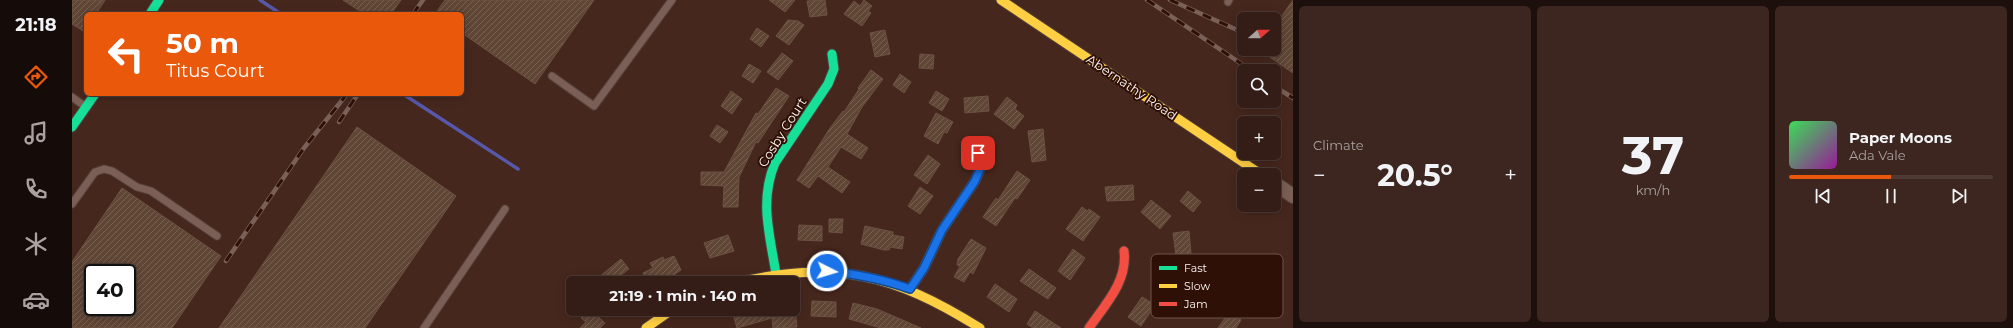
<!DOCTYPE html>
<html lang="en">
<head>
<meta charset="utf-8">
<style>
	:root { --surface:#341d16; --page:#3c261f; --text:#f1f3f6; --muted:#a9a2a1; --line:#4e3b35; --accent:#ea580c }
	body { margin:0; font-family:Montserrat,sans-serif; background:var(--page); color:var(--text); height:100vh; display:flex; flex-direction:column; font-size:15px; white-space:nowrap }
	* { box-sizing:border-box; margin:0 }
	p { font-size:13px; color:var(--muted) }
	.icon { flex:none; width:22px; height:22px; fill:none; stroke:currentColor; stroke-width:2; stroke-linecap:round; stroke-linejoin:round }
	.map { position:relative; flex:1; overflow:hidden }
	.panel { display:flex; flex-direction:column; gap:6px; padding:6px; background:#1d100c; width:720px }
	.panel>* { flex:none }
	.guide { position:absolute; left:12px; top:12px; width:380px; height:84px; border-radius:6px; box-shadow:0 2px 10px #0003,0 0 0 1px var(--line); background:#ea580c; color:#fff; overflow:hidden }
	.needle { width:26px; rotate:69deg }
	.tools { position:absolute; left:1165px; top:12px; display:grid; gap:8px }
	.tools a { display:grid; place-items:center; width:44px; height:44px; border-radius:6px; background:var(--surface); box-shadow:0 2px 10px #0003,0 0 0 1px var(--line); font-size:20px }
	.speed { position:absolute; left:12px; top:264px; display:flex; gap:8px; font-size:20px; font-weight:700; text-align:center }
	.speed>* { display:grid; place-content:center; width:52px; height:52px; border-radius:50%; background:var(--surface); box-shadow:0 2px 10px #0003,0 0 0 1px var(--line); line-height:1 }
	.speed .limit { border:2px solid #111; border-radius:6px; background:#fff; color:#111 }
	.pin { position:absolute; display:grid; place-items:center; width:34px; height:34px; color:#fff; margin:-17px; border-radius:8px; box-shadow:0 2px 6px #0006 }
	.me { position:absolute; width:44px; margin:-22px; rotate:95deg; stroke-linejoin:round; filter:drop-shadow(0 0 3px #0008) }
	.turn { display:flex; align-items:center; gap:14px; height:84px; padding:0 16px; font-size:18px }
	.turn .icon { width:52px; height:52px; stroke-width:2.5 }
	.turn b { display:block; font-size:28px; line-height:34px }
	.big { font-size:30px; font-weight:700; line-height:1.1 }
	.panel .widget { flex:1; display:flex; flex-direction:column; justify-content:center; gap:6px; min-width:0; padding:0 14px; border-radius:6px; background:var(--page) }
	.panel .dial { align-items:center; gap:0 }
	.dial b { font-size:52px; line-height:1 }
	.song { display:flex; align-items:center; gap:12px }
	.cover { width:48px; height:48px; border-radius:6px; background:linear-gradient(135deg,hsl(130 70% 55%),hsl(300 70% 35%)) }
	.played { height:4px; border-radius:2px; background:linear-gradient(90deg,var(--accent) 50%,var(--line) 50%) }
	.keys { display:flex; justify-content:space-around; direction:ltr }
	.heat { display:flex; justify-content:space-between; align-items:center; font-size:22px; direction:ltr }
	.panel .tiles { flex:1; display:grid; gap:6px; grid-template-columns:repeat(3,1fr) }
	.trip { position:absolute; left:494px; top:276px; width:234px; height:40px; border-radius:6px; background:var(--surface); box-shadow:0 2px 10px #0003,0 0 0 1px var(--line); font-weight:700; line-height:40px; text-align:center }
	main { display:flex; flex:1; min-height:0 }
	.tab-bar { display:flex; flex-direction:column; width:72px; justify-content:space-around; align-items:center; background:#150c09; color:var(--muted) }
	.tab-bar .icon { width:28px; height:28px }
	.tab-bar .current { color:var(--accent) }
	.tab-bar b { font-size:18px; color:var(--text) }
	.map>svg:first-child { display:block }
</style>
</head>
<body>
<main>
<nav class="tab-bar">
<b>21:18</b>
<svg class="icon current" aria-label="directions" viewBox="0 0 24 24"><path d="M12 3l9 9-9 9-9-9zM9 14v-3h6M13 9l2 2-2 2"/></svg>
<svg class="icon" aria-label="music" viewBox="0 0 24 24"><path d="M9 18V5l10-2v13"/><circle cx="6" cy="18" r="3"/><circle cx="16" cy="16" r="3"/></svg>
<svg class="icon" aria-label="phone" viewBox="0 0 24 24"><path d="M5 4h4l2 5-3 2q2 4 5 5l2-3 5 2v4C11 20 4 13 5 4z"/></svg>
<svg class="icon" aria-label="climate" viewBox="0 0 24 24"><path d="M12 3v18M4 7l16 10M4 17L20 7"/></svg>
<svg class="icon" aria-label="car" viewBox="0 0 24 24"><path d="M5 17H2v-5l4-1 3-4h7l3 4 3 1v5h-3M9 17h6M6 11h13"/><circle cx="7" cy="17" r="2"/><circle cx="17" cy="17" r="2"/></svg>
</nav>
<div class="map">
<svg width="1221" height="328" viewBox="0 0 1221 328">
	<defs>
		<pattern id="building-hatch" width="6" height="6" patternUnits="userSpaceOnUse"><rect width="6" height="6" fill="#5f4635"/><path d="M-1 1l2-2M0 6l6-6M5 7l2-2" fill="none" stroke="#776153"/></pattern>
	</defs>
	<rect width="100%" height="100%" fill="#46271d"/>
	<g fill="none" stroke-linecap="round" stroke-linejoin="round">
		<g stroke="#5858ab" stroke-width="3.5">
			<polyline points="188,0 209,14"/>
			<polyline points="331,94 446,169"/>
		</g>
	</g>
	<g fill="url(#building-hatch)" stroke="#6c5242" fill-rule="evenodd">
		<polygon points="0,0 33,0 24,14 14,14 14,33 0,24"/>
		<polygon points="271,0 329,0 319,14 292,14"/>
		<polygon points="373,0 522,0 463,84 390,33 390,14 363,14"/>
		<polygon points="697,0 723,0 713,12"/>
		<polygon points="753,0 755,15 738,17 735,1"/>
		<polygon points="792,0 800,6 796,11 799,13 790,26 772,14 782,1 788,6"/>
		<polygon points="1221,0 1221,73 1186,49 1202,49 1202,27"/>
		<polygon points="716,20 726,21 732,25 717,45 704,36"/>
		<polygon points="685,28 697,36 689,47 678,39"/>
		<polygon points="813,30 818,54 803,57 798,33"/>
		<polygon points="710,53 721,61 706,80 695,72"/>
		<polygon points="848,54 862,55 861,69 847,68"/>
		<polygon points="677,64 689,71 681,83 670,76"/>
		<polygon points="799,70 811,79 790,107 775,134 796,148 789,159 769,147 756,167 778,182 770,193 746,176 737,188 725,180 758,128 771,111 772,112 787,89 786,88"/>
		<polygon points="828,74 839,82 832,93 821,85"/>
		<polygon points="704,88 717,96 686,143 684,142 667,177 666,207 651,207 652,186 629,185 629,172 652,172 684,113 686,114"/>
		<polygon points="659,91 670,99 660,114 649,106"/>
		<polygon points="864,91 877,99 870,111 857,103"/>
		<polygon points="916,96 917,111 893,113 892,98"/>
		<polygon points="935,97 945,105 943,109 952,116 942,129 922,114"/>
		<polygon points="864,113 881,122 875,133 872,132 866,144 852,136"/>
		<polygon points="645,125 656,132 648,143 638,136"/>
		<polygon points="285,127 384,196 293,328 147,328"/>
		<polygon points="971,129 974,160 960,162 956,131"/>
		<polygon points="856,155 868,164 855,184 842,175"/>
		<polygon points="945,171 958,180 945,199 943,198 924,226 911,217 924,198 926,200"/>
		<polygon points="1061,185 1062,200 1035,201 1033,187"/>
		<polygon points="848,187 861,196 848,214 836,206"/>
		<path d="M50,188L149,256L100,328H0V262ZM21,273H55V307H21Z"/>
		<polygon points="1116,191 1129,202 1121,212 1108,201"/>
		<polygon points="1079,200 1099,216 1088,229 1069,212"/>
		<polygon points="1010,207 1015,211 1017,209 1028,217 1011,241 994,229"/>
		<polygon points="757,219 771,219 770,233 757,232"/>
		<polygon points="727,225 750,226 750,241 726,240"/>
		<polygon points="793,226 821,232 821,235 832,237 830,249 818,247 817,250 812,250 789,244"/>
		<polygon points="1117,231 1119,253 1104,255 1101,233"/>
		<polygon points="656,235 662,251 638,258 632,243"/>
		<polygon points="899,239 914,248 901,274 898,272 892,282 882,277 888,266 885,265 886,259"/>
		<polygon points="1001,249 1013,258 998,280 986,271"/>
		<polygon points="602,256 609,270 596,279 598,283 576,283 571,273 581,268 578,263 591,257 592,260"/>
		<polygon points="549,259 557,269 549,275 555,283 532,283 527,277"/>
		<polygon points="957,269 984,288 976,299 948,281"/>
		<polygon points="923,284 945,299 937,312 915,297"/>
		<polygon points="1070,297 1083,305 1069,326 1056,317"/>
		<polygon points="740,301 764,302 764,317 739,316"/>
		<polygon points="781,303 805,309 849,328 809,328 777,319"/>
		<polygon points="676,309 723,309 725,327 701,328 700,318 665,328 661,314"/>
		<polygon points="516,311 520,315 522,313 533,323 528,328 508,328 514,322 509,318"/>
		<polygon points="963,311 989,328 961,328 955,324"/>
		<polygon points="1157,312 1169,320 1164,328 1146,328"/>
	</g>
	<g fill="none" stroke-linecap="round" stroke-linejoin="round">
		<defs>
			<g id="lane">
				<polyline points="1156,2 1157,0"/>
				<polyline points="480,76 522,106 600,0"/>
				<polyline points="0,97 14,107"/>
				<polyline points="0,204 23,172 32,169 40,171 65,187 79,191 145,236"/>
				<polyline points="352,328 433,209"/>
			</g>
			<polyline id="street" points="1202,183 1221,196"/>
			<g id="fast">
				<polyline points="78,14 87,0"/>
				<polyline points="0,127 23,94"/>
				<path d="M704,274C698,235 687,201 703,163L756,84L762,69L760,54"/>
			</g>
			<g id="slow">
				<polyline points="929,0 1190,175"/>
				<path d="M662,283C764,260 820,273 908,328"/>
				<polyline points="838,289 852,268 870,230 903,181 911,162 910,157 906,153"/>
				<polyline points="574,328 601,309"/>
			</g>
			<path id="jam" d="M1017,328C1033,305 1056,281 1052,251"/>
		</defs>
		<use href="#lane" stroke="#53403a" stroke-width="9"/>
		<use href="#street" stroke="#53403a" stroke-width="16"/>
		<use href="#fast" stroke="#53403a" stroke-width="11"/>
		<use href="#slow" stroke="#53403a" stroke-width="11"/>
		<use href="#jam" stroke="#53403a" stroke-width="11"/>
		<use href="#lane" stroke="#7b5f56" stroke-width="7"/>
		<use href="#street" stroke="#7b5f56" stroke-width="14"/>
		<use href="#fast" stroke="#16e098" stroke-width="9"/>
		<use href="#slow" stroke="#ffcf43" stroke-width="9"/>
		<use href="#jam" stroke="#f24e42" stroke-width="9"/>
		<defs>
			<g id="rail">
				<polyline points="1075,0 1180,71"/>
				<polyline points="1098,0 1172,33"/>
				<polyline points="341,14 351,0"/>
				<polyline points="1202,86 1221,98"/>
				<polyline points="267,122 286,94"/>
				<polyline points="154,261 232,148 275,94"/>
			</g>
		</defs>
		<use href="#rail" stroke="#796058" stroke-width="4.5"/>
		<use href="#rail" stroke="#2f1006" stroke-width="3" stroke-dasharray="9" stroke-linecap="butt"/>
	</g>
	<g fill="none" stroke-linecap="round" stroke-linejoin="round">
		<defs>
			<path id="route" d="M755,271C783,274 811,279 838,289L852,268L870,230L903,181L911,162L910,157L906,153"/>
		</defs>
		<use href="#route" stroke="#114b97" stroke-width="10"/>
		<use href="#route" stroke="#1a73e8" stroke-width="7"/>
	</g>
	<g text-anchor="middle" dominant-baseline="central" stroke-width="4" stroke-linejoin="round" paint-order="stroke">
		<g font-size="13" fill="#fcf3f0" stroke="#2f1006">
			<text transform="translate(1060 87) rotate(34)">Abernathy Road</text>
			<text transform="translate(710 132) rotate(-58)">Cosby Court</text>
		</g>
	</g>
	<rect x="1079" y="254" width="132" height="64" rx="6" fill="#2f1006" stroke="#6c544c" stroke-width="1"/>
	<rect x="1087" y="266" width="18" height="4" fill="#16e098"/>
	<rect x="1087" y="284" width="18" height="4" fill="#ffcf43"/>
	<rect x="1087" y="302" width="18" height="4" fill="#f24e42"/>
	<g font-size="11" fill="#fcf3f0">
		<text x="1112" y="272">Fast</text>
		<text x="1112" y="290">Slow</text>
		<text x="1112" y="308">Jam</text>
	</g>
</svg>
<div class="tools">
<a><svg class="needle" viewBox="-14 -14 28 28"><path d="M0-13l5 13h-10z" fill="#e53935"/><path d="M0 13l5-13h-10z" fill="#a9a2a1"/></svg></a>
<a><svg class="icon" aria-label="search" viewBox="0 0 24 24"><circle cx="10" cy="10" r="6"/><path d="M15 15l6 6"/></svg></a>
<a>+</a>
<a>−</a>
</div>
<div class="speed"><div class="limit">40</div></div>
<div class="pin" style="left:906px;top:153px;background:#d93025"><svg class="icon" aria-label="arrive" viewBox="0 0 24 24"><path d="M6 21V4h12l-3 4 3 4H6"/></svg></div>
<svg class="me" style="left:755px;top:271px" viewBox="-20 -20 40 40"><circle r="17" fill="#1a73e8" stroke="#fff" stroke-width="3"/><path d="M0-11L8 9 0 5-8 9z" fill="#fff"/></svg>
<div class="trip">21:19 · 1 min · 140 m</div>
<div class="guide">
<div class="turn"><svg class="icon" aria-label="left" viewBox="0 0 24 24"><path d="M17 20v-9H6M10 6l-5 5 5 5"/></svg><div><b>50 m</b>Titus Court</div></div>
</div>
</div>
<section class="panel">
<div class="tiles">
<div class="widget"><p>Climate</p>
<div class="heat"><a>−</a><b class="big">20.5°</b><a>+</a></div>
</div>
<div class="widget dial"><b>37</b><p>km/h</p></div>
<div class="widget">
<div class="song"><i class="cover"></i><div><b>Paper Moons</b><p>Ada Vale</p></div></div>
<div class="played"></div>
<div class="keys"><svg class="icon" aria-label="previous" viewBox="0 0 24 24"><path d="M18 5L8 12l10 7zM5 5v14"/></svg><svg class="icon" aria-label="pause" viewBox="0 0 24 24"><path d="M8 5v14M16 5v14"/></svg><svg class="icon" aria-label="next" viewBox="0 0 24 24"><path d="M6 5l10 7-10 7zM19 5v14"/></svg></div>
</div>
</div>
</section>
</main>
</body>
</html>
